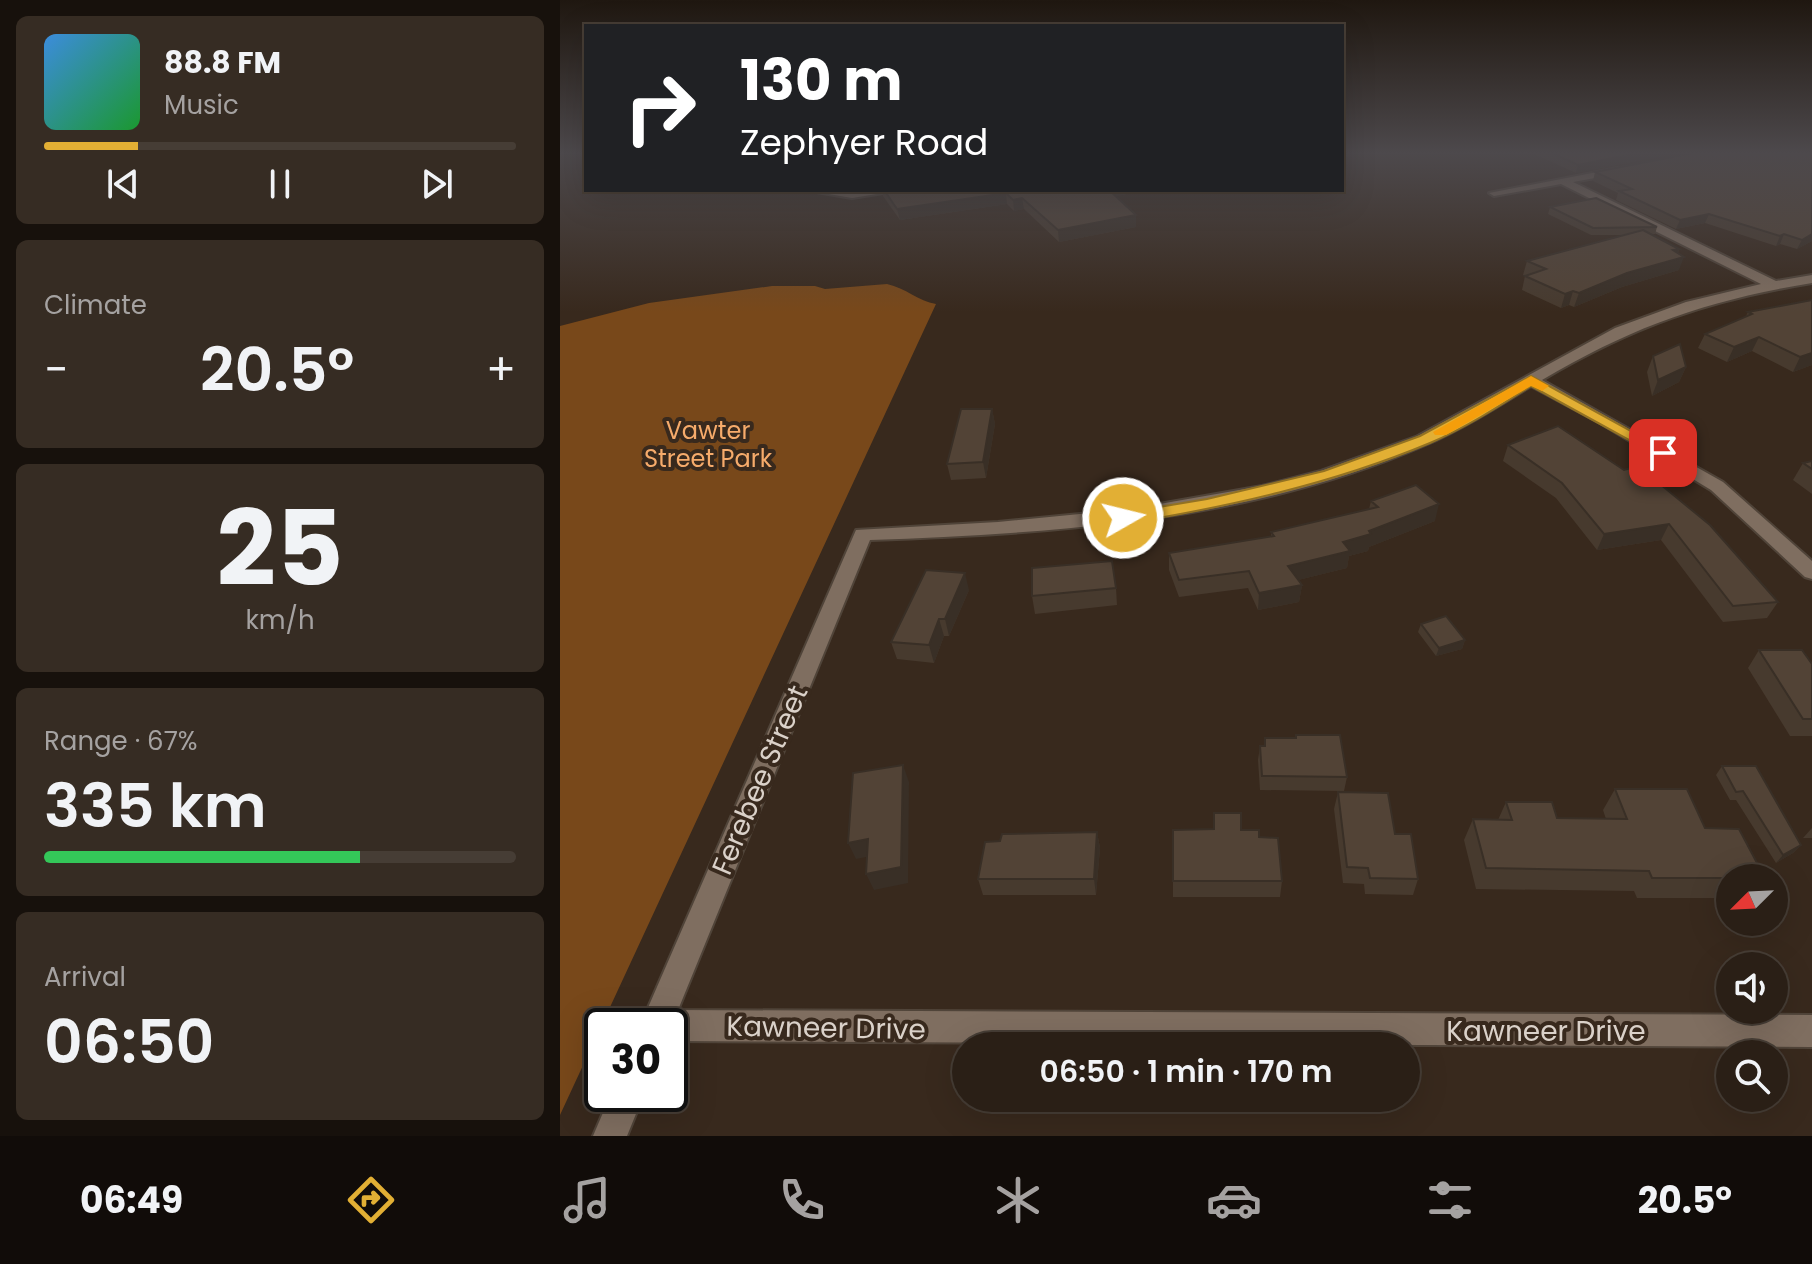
<!DOCTYPE html>
<html lang="en">
<head>
<meta charset="utf-8">
<style>
	:root { --surface:#2a1f16; --page:#362c23; --text:#f1f3f6; --muted:#a5a2a1; --line:#463d35; --accent:#e2af34 }
	body { margin:0; font-family:Poppins,sans-serif; background:var(--page); color:var(--text); height:100vh; display:flex; flex-direction:column; font-size:30px; white-space:nowrap }
	* { box-sizing:border-box; margin:0 }
	p { font-size:26px; color:var(--muted) }
	.icon { flex:none; width:44px; height:44px; fill:none; stroke:currentColor; stroke-width:2; stroke-linecap:round; stroke-linejoin:round }
	.map { position:relative; flex:1; overflow:hidden }
	.sheet { display:flex; flex-direction:column; gap:16px; padding:16px; background:#17110c; width:560px }
	.sheet>* { flex:none }
	.guide { position:absolute; left:24px; top:24px; width:760px; height:168px; border-radius:0px; box-shadow:0 8px 32px #0002,0 0 0 2px var(--line); background:#202124; color:#fff; overflow:hidden }
	.needle { width:52px; rotate:246deg }
	.buttons { position:absolute; left:1156px; top:864px; display:grid; gap:16px }
	.buttons a { display:grid; place-items:center; width:72px; height:72px; border-radius:50%; background:var(--surface); box-shadow:0 8px 32px #0002,0 0 0 2px var(--line); font-size:40px }
	.speed { position:absolute; left:24px; top:1008px; display:flex; gap:16px; font-size:40px; font-weight:700; text-align:center }
	.speed>* { display:grid; place-content:center; width:104px; height:104px; border-radius:50%; background:var(--surface); box-shadow:0 8px 32px #0002,0 0 0 2px var(--line); line-height:1 }
	.speed .limit { border:4px solid #111; border-radius:12px; background:#fff; color:#111 }
	.pin { position:absolute; display:grid; place-items:center; width:68px; height:68px; color:#fff; margin:-34px; border-radius:16px; box-shadow:0 4px 12px #0006 }
	.me { position:absolute; width:88px; margin:-44px; rotate:82deg; stroke-linejoin:round; filter:drop-shadow(0 0 6px #0008) }
	.turn { display:flex; align-items:center; gap:28px; height:168px; padding:0 24px; font-size:36px }
	.turn .icon { width:104px; height:104px; stroke-width:2.5 }
	.turn b { display:block; font-size:56px; line-height:68px }
	.big { font-size:60px; font-weight:600; line-height:1.1 }
	.sheet .tile { flex:1; display:flex; flex-direction:column; justify-content:center; gap:12px; min-width:0; padding:0 28px; border-radius:12px; background:var(--page) }
	.sheet .dial { align-items:center; gap:0 }
	.dial b { font-size:104px; line-height:1 }
	.song { display:flex; align-items:center; gap:24px }
	.cover { width:96px; height:96px; border-radius:12px; background:linear-gradient(135deg,hsl(210 70% 55%),hsl(130 70% 35%)) }
	.played { height:8px; border-radius:4px; background:linear-gradient(90deg,var(--accent) 20%,var(--line) 20%) }
	.keys { display:flex; justify-content:space-around; direction:ltr }
	.heat { display:flex; justify-content:space-between; align-items:center; font-size:44px; direction:ltr }
	.charge { height:12px; border-radius:6px; background:linear-gradient(90deg,#34c759 67%,var(--line) 0) }
	.trip { position:absolute; left:392px; top:1032px; width:468px; height:80px; border-radius:40px; background:var(--surface); box-shadow:0 8px 32px #0002,0 0 0 2px var(--line); font-weight:600; line-height:80px; text-align:center }
	.menu { display:flex; height:128px; justify-content:space-around; align-items:center; background:#110c09; color:var(--muted) }
	.menu .icon { width:56px; height:56px }
	.menu .active { color:var(--accent) }
	.menu b { font-size:36px; color:var(--text) }
	main { display:flex; flex:1; min-height:0 }
	.map>svg:first-child { display:block }
</style>
</head>
<body>
<main>
<section class="sheet">
<div class="tile">
<div class="song"><i class="cover"></i><div><b>88.8 FM</b><p>Music</p></div></div>
<div class="played"></div>
<div class="keys"><svg class="icon" aria-label="previous" viewBox="0 0 24 24"><path d="M18 5L8 12l10 7zM5 5v14"/></svg><svg class="icon" aria-label="pause" viewBox="0 0 24 24"><path d="M8 5v14M16 5v14"/></svg><svg class="icon" aria-label="next" viewBox="0 0 24 24"><path d="M6 5l10 7-10 7zM19 5v14"/></svg></div>
</div>
<div class="tile"><p>Climate</p>
<div class="heat"><a>−</a><b class="big">20.5°</b><a>+</a></div>
</div>
<div class="tile dial"><b>25</b><p>km/h</p></div>
<div class="tile"><p>Range · 67%</p><b class="big">335 km</b><div class="charge"></div></div>
<div class="tile"><p>Arrival</p><b class="big">06:50</b></div>
</section>
<div class="map">
<svg width="1252" height="1136" viewBox="0 0 1252 1136">
	<rect width="100%" height="100%" fill="#38291d"/>
	<path fill="#78481a" d="M327,284C346,288 358,301 376,304L0,1115V326L89,303L212,286H255L265,289Z"/>
	<g fill="none" stroke-linecap="round" stroke-linejoin="round">
		<defs>
			<g id="minor">
				<path d="M1058,168L1063,171L1062,173L1013,182L1216,281L1252,275V283C1148,300 1073,326 982,380L1163,482L1252,561V579L1245,577L1151,490L1042,424L971,386C937,407 902,429 865,445C691,521 497,533 310,540L118,1010L1252,1015V1047L110,1041V1026H80L296,530L438,522L571,509L702,486L761,471L856,437L1055,328L1126,302L1201,284L1001,184L934,196L929,193Z"/>
				<polygon points="245,190 342,190 292,198"/>
				<polygon points="51,1094 84,1094 67,1136 33,1136"/>
			</g>
		</defs>
		<use href="#minor" stroke="#504439" stroke-width="4"/>
		<use href="#minor" fill="#7f6e60" fill-rule="evenodd"/>
	</g>
	<g fill="#473a2e">
		<polygon points="972,153 1117,153 1016,173"/>
		<polygon points="1035,172 1252,241 1237,249 1220,244 1216,246 1145,223 1116,229 1056,200 1058,193 1033,181"/>
		<polygon points="322,190 577,190 577,192 556,196 576,227 499,242 464,209 454,211 447,204 340,220 323,196"/>
		<polygon points="990,207 1097,227 1095,234 1092,234 1119,249 1118,253 1119,270 1062,287 1014,307 1009,305 1001,308 962,290 965,276 963,275 967,261 1065,235 1031,235 988,214"/>
		<polygon points="1252,300 1252,365 1233,372 1192,351 1167,362 1138,348 1145,334 1186,316 1188,312"/>
		<polygon points="1093,356 1126,367 1119,382 1092,396 1087,372"/>
		<polygon points="432,409 435,424 426,478 391,480 387,464"/>
		<polygon points="998,426 1218,602 1207,618 1163,622 1101,540 1037,550 996,498 943,461 948,445"/>
		<polygon points="1252,461 1252,494 1233,480 1243,463"/>
		<polygon points="811,501 875,521 809,547 808,551 789,556 787,568 738,580 742,585 739,602 698,610 688,588 619,597 609,570 609,553 711,536 711,532 809,509"/>
		<polygon points="556,588 557,605 475,614 472,596"/>
		<polygon points="409,590 389,636 384,636 374,663 337,659 331,642"/>
		<polygon points="861,624 905,640 902,649 876,656 858,632"/>
		<polygon points="1199,650 1252,664 1252,736 1230,736 1188,668"/>
		<polygon points="736,735 787,777 784,791 700,790 698,760 700,746 704,746 705,738 735,738"/>
		<polygon points="1162,766 1241,845 1233,853 1216,863 1176,800 1170,800 1156,775"/>
		<polygon points="1055,789 1170,878 1170,898 1077,898 1074,891 916,889 904,840 913,819 938,820 946,802 997,818 1046,819 1043,810"/>
		<polygon points="778,792 835,834 858,879 853,895 805,894 804,884 783,883 774,809"/>
		<polygon points="1252,828 1252,838 1243,838"/>
		<polygon points="681,830 699,837 722,881 720,897 613,897 613,881"/>
		<polygon points="537,832 540,848 536,895 423,895 418,879"/>
	</g>
	<g fill="#392f26">
		<polygon points="782,153 808,153 782,158"/>
		<polygon points="1078,153 1117,153 1016,173 1018,165"/>
		<polygon points="546,190 577,190 577,192 547,198"/>
		<polygon points="446,193 447,204 340,220 337,209"/>
		<polygon points="462,198 464,209 454,211 453,200"/>
		<polygon points="1149,214 1145,223 1116,229 1120,220"/>
		<polygon points="576,215 576,227 499,242 498,230"/>
		<polygon points="1224,234 1220,244 1216,246 1220,236"/>
		<polygon points="1252,234 1252,241 1237,249 1242,240"/>
		<polygon points="1119,249 1116,259 1124,257 1119,270 1062,287 1014,307 1019,293 1113,250"/>
		<polygon points="1013,291 1009,305 1001,308 1005,294"/>
		<polygon points="1199,337 1192,351 1167,362 1174,347"/>
		<polygon points="1252,353 1252,365 1233,372 1240,357"/>
		<polygon points="1126,367 1119,382 1092,396 1098,380"/>
		<polygon points="432,409 435,424 426,478 423,462"/>
		<polygon points="879,504 875,521 809,547 808,551 789,556 787,568 726,583 728,566 809,531"/>
		<polygon points="1109,524 1101,540 1037,550 1044,534"/>
		<polygon points="405,573 409,590 389,636 385,619"/>
		<polygon points="742,585 739,602 698,610 699,593"/>
		<polygon points="379,619 384,636 374,663 369,645"/>
		<polygon points="905,640 902,649 876,656 879,648"/>
		<polygon points="343,765 349,782 348,883 314,890 306,874"/>
		<polygon points="537,832 540,848 536,895 534,879"/>
		<polygon points="308,839 316,855 296,859 288,843"/>
		<polygon points="1241,845 1233,853 1216,863 1223,855"/>
	</g>
	<g fill="#524336" stroke="#392f26" stroke-width="2">
		<polygon points="992,153 1078,153 1018,165"/>
		<polygon points="1133,153 1252,153 1252,234 1242,240 1224,234 1220,236 1149,214 1120,220 1059,191 1072,189 1035,172"/>
		<polygon points="324,190 549,190 576,215 498,230 462,198 453,200 446,193 337,209"/>
		<polygon points="1036,198 1097,227 1033,228 990,207"/>
		<polygon points="1083,230 1119,249 1113,250 1124,257 1067,273 1019,293 1013,291 1005,294 965,276 986,269 967,261"/>
		<polygon points="1252,300 1252,353 1240,357 1199,337 1174,347 1145,334 1192,314 1188,312"/>
		<polygon points="1120,344 1126,367 1098,380 1093,356"/>
		<polygon points="401,409 432,409 423,462 387,464"/>
		<polygon points="998,426 1064,470 1078,466 1150,525 1218,602 1173,606 1109,524 1044,534 1002,483 948,445"/>
		<polygon points="1252,461 1252,469 1243,463"/>
		<polygon points="856,485 879,504 809,531 811,534 783,542 790,551 728,566 742,585 699,593 689,571 619,580 609,553 714,536 711,532 818,507 811,501"/>
		<polygon points="552,561 556,588 472,596 472,568"/>
		<polygon points="366,570 405,573 385,619 379,619 369,645 331,642"/>
		<polygon points="886,616 905,640 879,648 861,624"/>
		<polygon points="1199,650 1242,650 1252,664 1252,719 1243,719"/>
		<polygon points="736,735 780,735 787,777 702,776 700,746 705,746 705,738 736,738"/>
		<polygon points="343,765 341,867 306,874 308,839 288,843 293,773"/>
		<polygon points="1162,766 1196,766 1241,845 1223,855 1183,791 1176,792"/>
		<polygon points="1055,789 1127,789 1145,828 1179,829 1205,878 1092,878 1089,871 926,868 913,819 952,820 946,802 992,802 997,818 1067,819"/>
		<polygon points="778,792 828,793 835,834 851,834 858,879 810,878 808,868 787,867"/>
		<polygon points="654,813 681,813 681,830 699,830 699,837 718,838 722,881 613,881 613,830 654,829"/>
		<polygon points="537,832 534,879 418,879 425,842 440,841 442,834"/>
	</g>
	<linearGradient id="sky" x2="0" y2="1"><stop stop-color="#1f1710"/><stop offset="0.49" stop-color="#4d494c"/><stop offset="1" stop-color="#4d494c" stop-opacity="0"/></linearGradient>
	<rect width="1252" height="312" fill="url(#sky)"/>
	<path fill="#e2af34" stroke="#937222" stroke-width="2" d="M971,376L1111,453L1109,456H1098L971,386C938,407 905,428 870,443C772,484 668,507 563,524L554,518L563,513L647,499L764,471L860,436Z"/>
	<polygon fill="#f59e0b" points="971,376 989,386 982,391 971,386 886,435 875,435 873,432"/>
	<g text-anchor="middle" dominant-baseline="central" stroke-width="8" stroke-linejoin="round" paint-order="stroke">
		<g font-size="24" fill="#f6ab6b" stroke="#38291d">
			<text x="148" y="430">Vawter<tspan x="148" dy="28">Street Park</tspan></text>
		</g>
		<g font-size="28" fill="#dad1c9" stroke="#38291d">
			<text transform="translate(200 780) rotate(-67)">Ferebee Street</text>
			<text transform="translate(266 1028) rotate(1)">Kawneer Drive</text>
			<text x="986" y="1031">Kawneer Drive</text>
		</g>
	</g>
</svg>
<div class="buttons">
<a><svg class="needle" viewBox="-14 -14 28 28"><path d="M0-13l5 13h-10z" fill="#e53935"/><path d="M0 13l5-13h-10z" fill="#a5a2a1"/></svg></a>
<a><svg class="icon" aria-label="sound" viewBox="0 0 24 24"><path d="M4 9h4l5-4v14l-5-4H4zM17 9q2 3 0 6"/></svg></a>
<a><svg class="icon" aria-label="search" viewBox="0 0 24 24"><circle cx="10" cy="10" r="6"/><path d="M15 15l6 6"/></svg></a>
</div>
<div class="speed"><div class="limit">30</div></div>
<div class="pin" style="left:1103px;top:453px;background:#d93025"><svg class="icon" aria-label="arrive" viewBox="0 0 24 24"><path d="M6 21V4h12l-3 4 3 4H6"/></svg></div>
<svg class="me" style="left:563px;top:518px" viewBox="-20 -20 40 40"><circle r="17" fill="#e2af34" stroke="#fff" stroke-width="3"/><path d="M0-11L8 9 0 5-8 9z" fill="#fff"/></svg>
<div class="trip">06:50 · 1 min · 170 m</div>
<div class="guide">
<div class="turn"><svg class="icon" aria-label="right" viewBox="0 0 24 24"><path d="M7 20v-9h11M14 6l5 5-5 5"/></svg><div><b>130 m</b>Zephyer Road</div></div>
</div>
</div>
</main>
<nav class="menu">
<b>06:49</b>
<svg class="icon active" aria-label="directions" viewBox="0 0 24 24"><path d="M12 3l9 9-9 9-9-9zM9 14v-3h6M13 9l2 2-2 2"/></svg>
<svg class="icon" aria-label="music" viewBox="0 0 24 24"><path d="M9 18V5l10-2v13"/><circle cx="6" cy="18" r="3"/><circle cx="16" cy="16" r="3"/></svg>
<svg class="icon" aria-label="phone" viewBox="0 0 24 24"><path d="M5 4h4l2 5-3 2q2 4 5 5l2-3 5 2v4C11 20 4 13 5 4z"/></svg>
<svg class="icon" aria-label="climate" viewBox="0 0 24 24"><path d="M12 3v18M4 7l16 10M4 17L20 7"/></svg>
<svg class="icon" aria-label="car" viewBox="0 0 24 24"><path d="M5 17H2v-5l4-1 3-4h7l3 4 3 1v5h-3M9 17h6M6 11h13"/><circle cx="7" cy="17" r="2"/><circle cx="17" cy="17" r="2"/></svg>
<svg class="icon" aria-label="filters" viewBox="0 0 24 24"><path d="M4 7h16M4 17h16"/><circle cx="9" cy="7" r="2"/><circle cx="15" cy="17" r="2"/></svg>
<b>20.5°</b>
</nav>
</body>
</html>
